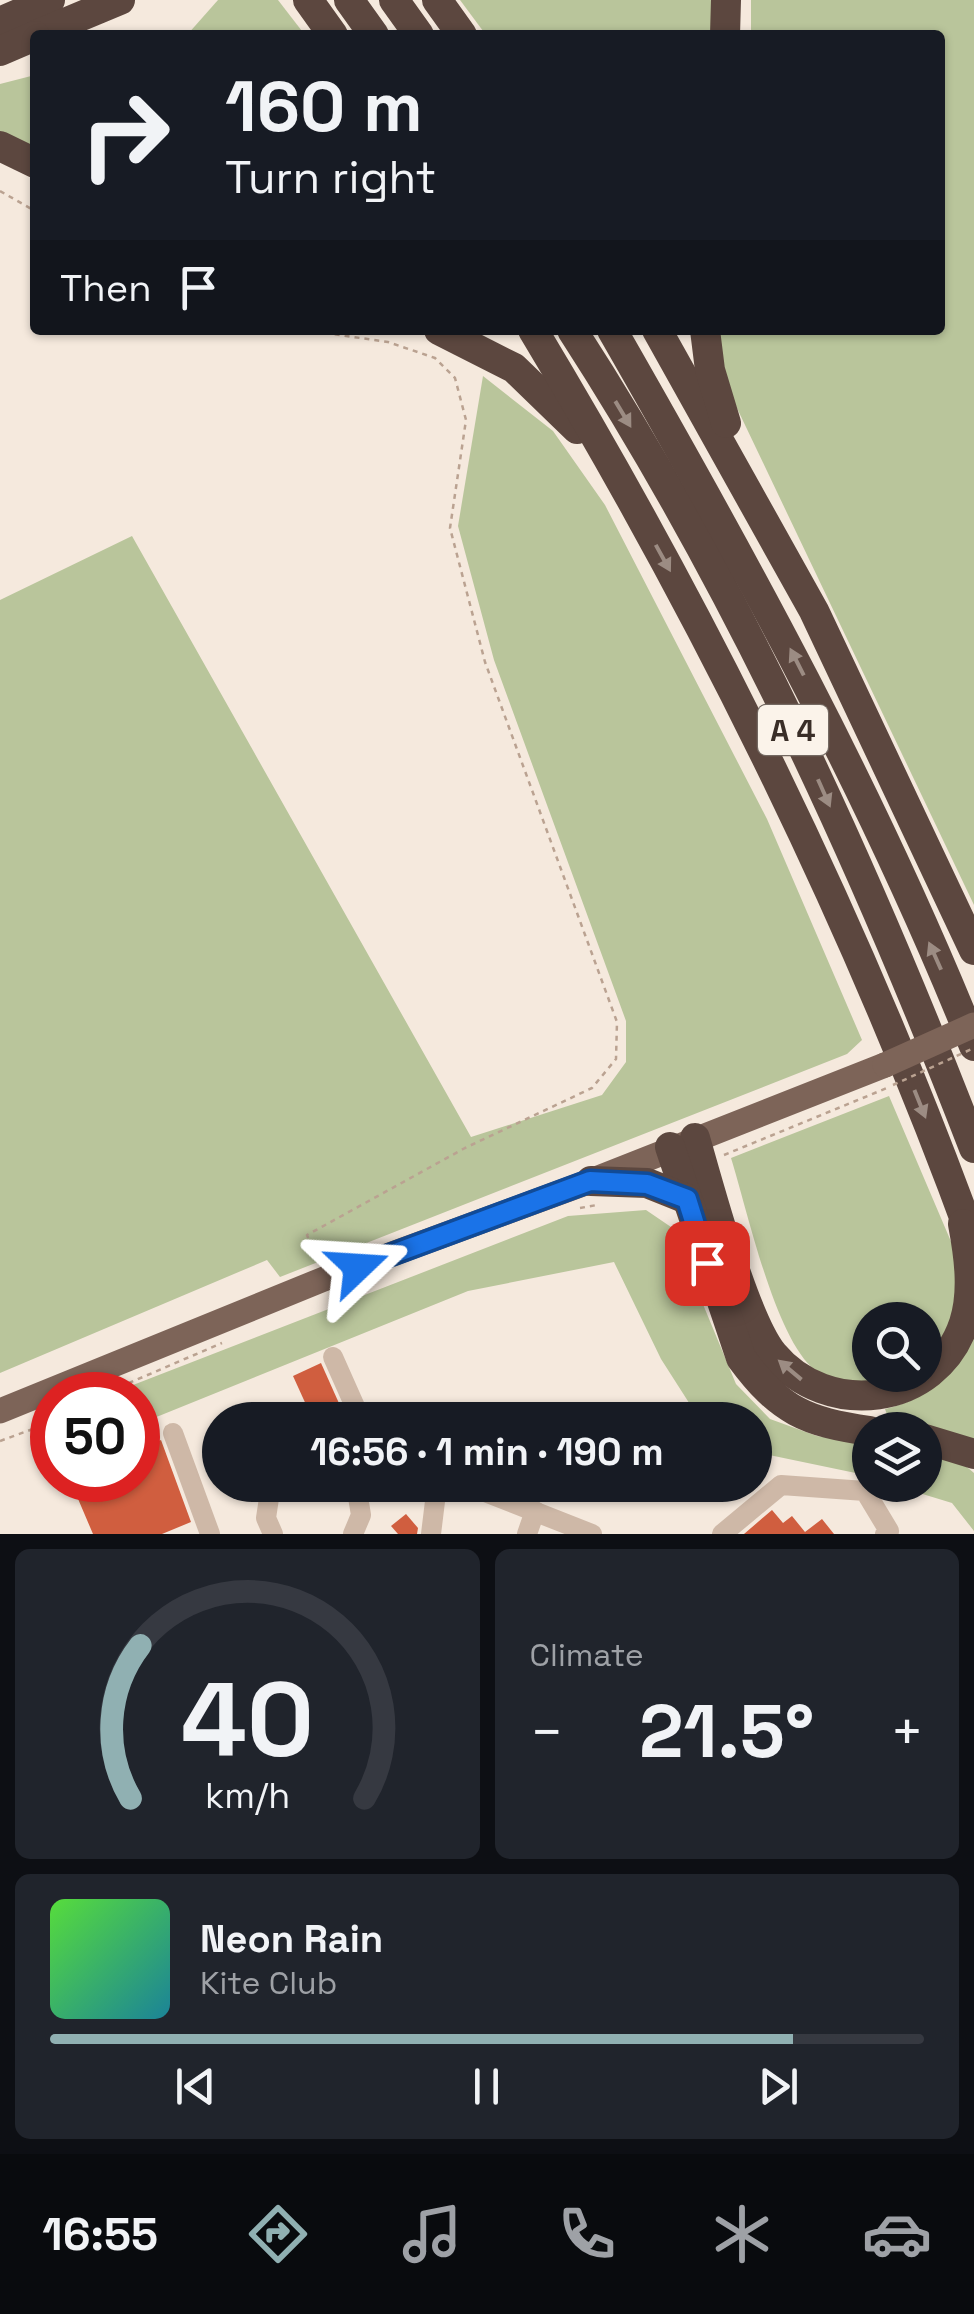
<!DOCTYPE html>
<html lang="en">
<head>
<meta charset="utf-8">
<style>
	:root { --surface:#171b24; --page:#20242c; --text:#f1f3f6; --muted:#9ea1a6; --line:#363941; --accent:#90b0b2 }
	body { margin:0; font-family:"Space Grotesk",sans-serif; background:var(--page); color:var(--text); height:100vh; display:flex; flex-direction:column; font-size:38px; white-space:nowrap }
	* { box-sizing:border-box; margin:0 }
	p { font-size:32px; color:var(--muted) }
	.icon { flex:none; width:55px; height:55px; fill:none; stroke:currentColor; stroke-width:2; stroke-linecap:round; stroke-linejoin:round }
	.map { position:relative; height:1534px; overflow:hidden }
	.panel { display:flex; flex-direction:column; gap:15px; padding:15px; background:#0d0f14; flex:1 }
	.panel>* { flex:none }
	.banner { position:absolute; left:30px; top:30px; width:915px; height:305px; border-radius:10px; box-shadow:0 2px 8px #0004; background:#171b24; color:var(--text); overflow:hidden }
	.fabs { position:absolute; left:852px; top:1302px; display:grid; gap:20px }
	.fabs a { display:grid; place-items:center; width:90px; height:90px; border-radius:50%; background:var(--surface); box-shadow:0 2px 8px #0004; font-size:50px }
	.speed { position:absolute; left:30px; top:1372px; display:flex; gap:20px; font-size:50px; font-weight:700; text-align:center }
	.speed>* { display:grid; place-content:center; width:130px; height:130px; border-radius:50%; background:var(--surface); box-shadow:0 2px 8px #0004; line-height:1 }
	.speed .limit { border:15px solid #d22; background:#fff; color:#111 }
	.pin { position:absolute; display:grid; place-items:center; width:85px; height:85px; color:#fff; margin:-42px; border-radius:20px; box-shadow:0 5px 15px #0006 }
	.me { position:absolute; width:110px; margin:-55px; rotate:70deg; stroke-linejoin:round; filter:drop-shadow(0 0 8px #0008) }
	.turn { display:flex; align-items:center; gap:35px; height:210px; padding:0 30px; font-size:45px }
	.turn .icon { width:130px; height:130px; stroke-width:2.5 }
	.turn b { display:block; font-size:70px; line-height:85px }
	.then { display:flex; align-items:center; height:95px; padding:0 30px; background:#0003; gap:20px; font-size:38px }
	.big { font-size:75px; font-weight:600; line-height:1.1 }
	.panel .widget { flex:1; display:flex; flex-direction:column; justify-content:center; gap:15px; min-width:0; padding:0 35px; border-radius:15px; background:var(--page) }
	.panel .dial { align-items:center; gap:0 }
	.dial svg { height:260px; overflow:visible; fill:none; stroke:var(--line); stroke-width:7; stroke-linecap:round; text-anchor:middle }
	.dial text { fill:var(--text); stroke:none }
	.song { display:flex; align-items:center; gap:30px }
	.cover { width:120px; height:120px; border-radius:15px; background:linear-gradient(135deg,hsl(110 70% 55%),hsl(190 70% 35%)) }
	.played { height:10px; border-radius:5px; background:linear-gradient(90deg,var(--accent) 85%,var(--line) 85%) }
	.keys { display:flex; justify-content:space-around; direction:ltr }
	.heat { display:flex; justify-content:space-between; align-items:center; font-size:55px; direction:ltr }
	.panel .tiles { flex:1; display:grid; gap:15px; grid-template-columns:1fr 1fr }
	.widget:last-child { grid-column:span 2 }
	.trip { position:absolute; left:202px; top:1402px; width:570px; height:100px; border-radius:50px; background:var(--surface); box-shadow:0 2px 8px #0004; font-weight:600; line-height:100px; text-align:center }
	.dock { display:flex; height:160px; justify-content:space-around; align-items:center; background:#090b0e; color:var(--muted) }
	.dock .icon { width:70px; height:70px }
	.dock .current { color:var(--accent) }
	.dock b { font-size:45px; color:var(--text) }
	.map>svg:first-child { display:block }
</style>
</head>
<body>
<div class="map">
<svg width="974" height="1534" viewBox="0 0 974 1534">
	<rect width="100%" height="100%" fill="#f5e9dd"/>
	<g fill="#b9c59b">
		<polygon points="218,0 278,0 305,35 187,35"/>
		<polygon points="460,0 717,0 715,35 486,35"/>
		<polygon points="751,0 974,0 974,905 735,404 717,354 717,330 940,330 940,35 751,35"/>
		<polygon points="35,75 35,151 0,135 0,84"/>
		<polygon points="483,376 553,431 605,505 767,819 862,1040 847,1054 280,1277 267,1260 0,1373 0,600 132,536 471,1137 602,1095 626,1062 626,1021 494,660 458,526"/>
		<path d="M889,1096L958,1258L957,1307L937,1348L925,1360V1320H870V1375H904C880,1386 837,1387 815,1370C775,1339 747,1209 731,1158Z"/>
		<polygon points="646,1210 671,1227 736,1384 770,1419 817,1436 870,1444 870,1476 755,1452 755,1420 700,1420 661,1359 614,1262 468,1291 149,1420 133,1385 568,1216"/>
		<path d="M974,1334V1445L939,1432L890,1423L885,1409C934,1397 948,1375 974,1334Z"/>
		<polygon points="925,1454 961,1462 974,1473 974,1531 952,1503 893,1485 925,1485"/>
	</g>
	<g fill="#d05e3f">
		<polygon points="321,1363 342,1410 328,1420 313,1420 293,1376"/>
		<polygon points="161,1440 191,1522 162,1534 93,1534 70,1480 138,1480 138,1450"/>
		<polygon points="772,1510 783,1523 792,1516 805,1532 822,1519 834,1534 744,1534"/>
		<polygon points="406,1514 418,1528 417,1534 398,1534 391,1526"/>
	</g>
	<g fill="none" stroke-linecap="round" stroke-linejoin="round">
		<g stroke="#baa291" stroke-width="2.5" stroke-dasharray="5 5" stroke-linecap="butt">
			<polyline points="0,191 35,211"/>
			<polyline points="305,330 388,342 435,358 455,378 466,420 450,528 485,662 617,1022 616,1059 592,1088 465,1148 307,1235 317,1260"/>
			<polyline points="724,1155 887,1088"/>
			<polyline points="580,1208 597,1205"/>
			<polyline points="101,1395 222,1343"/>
			<polyline points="0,1441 52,1422"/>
		</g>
		<g stroke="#ceb8a7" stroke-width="20">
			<polyline points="333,1357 361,1420"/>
			<polyline points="173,1433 210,1534"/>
			<polyline points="271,1485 266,1518 273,1534"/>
			<polyline points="467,1485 592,1534"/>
			<polyline points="353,1534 361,1515 356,1485"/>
			<polyline points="431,1534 437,1485"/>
			<polyline points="527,1534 535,1511"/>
			<polyline points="722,1534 781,1485 865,1491 889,1531 885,1534"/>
		</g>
		<polyline stroke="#7d6458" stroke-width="25" points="0,1411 324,1279 591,1181 885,1065"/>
		<g stroke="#5c473f" stroke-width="30">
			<polyline points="308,0 333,35"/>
			<polyline points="349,0 374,35"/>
			<polyline points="394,0 419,35"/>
			<polyline points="437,0 462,35"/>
			<polyline points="0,22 50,0"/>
			<polyline points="36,35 120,0"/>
			<polyline points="725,35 726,0"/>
			<polyline points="0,51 35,36"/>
			<polyline points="0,146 35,163"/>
			<polyline points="439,330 514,368 577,429"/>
			<path d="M533,330C708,621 858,925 974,1244"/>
			<path d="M572,330C737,585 865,866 974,1148"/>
			<path d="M612,330C745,562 874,796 974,1046"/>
			<polyline points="657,330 814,611 974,950"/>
			<polyline points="705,330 710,370 726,423"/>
			<path d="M695,1138C709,1187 744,1318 773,1354C827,1419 936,1407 964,1323C974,1292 969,1256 963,1224"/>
			<path d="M670,1147L741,1358C780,1411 806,1422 870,1431"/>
			<polyline points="591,1181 647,1183 687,1199"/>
			<polyline points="925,1439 974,1454"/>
		</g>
		<polyline stroke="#baa291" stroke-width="2.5" stroke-dasharray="5 5" stroke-linecap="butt" points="893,1085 974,1048"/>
		<polyline stroke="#7d6458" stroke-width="25" points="885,1065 974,1025"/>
	</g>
	<defs><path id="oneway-solid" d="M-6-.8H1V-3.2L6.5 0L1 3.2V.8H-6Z" transform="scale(2.5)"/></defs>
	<g fill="#9c8c83">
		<use href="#oneway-solid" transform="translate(623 414) rotate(59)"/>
		<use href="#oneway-solid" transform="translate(663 558) rotate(61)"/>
		<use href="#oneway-solid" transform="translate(797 662) rotate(-117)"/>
		<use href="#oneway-solid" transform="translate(824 793) rotate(66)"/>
		<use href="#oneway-solid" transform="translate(935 956) rotate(-114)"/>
		<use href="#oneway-solid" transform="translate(920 1104) rotate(68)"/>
		<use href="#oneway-solid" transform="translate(790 1370) rotate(-140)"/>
	</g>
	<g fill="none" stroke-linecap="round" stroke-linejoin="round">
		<defs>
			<polyline id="route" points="358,1267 590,1181 647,1184 687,1199 707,1263"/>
		</defs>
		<use href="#route" stroke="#114b97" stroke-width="25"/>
		<use href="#route" stroke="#1a73e8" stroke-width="18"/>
	</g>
	<g text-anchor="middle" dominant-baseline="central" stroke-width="8" stroke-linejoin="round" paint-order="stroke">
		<rect fill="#fbf3ea" stroke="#746962" stroke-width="2.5" x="758" y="705" width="70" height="50" rx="8"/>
		<g font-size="30" font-weight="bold" fill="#3a2e28">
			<text x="793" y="730">A 4</text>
		</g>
	</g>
</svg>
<div class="fabs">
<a><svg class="icon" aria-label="search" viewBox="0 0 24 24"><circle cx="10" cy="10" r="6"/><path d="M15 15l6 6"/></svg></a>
<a><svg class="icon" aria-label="layers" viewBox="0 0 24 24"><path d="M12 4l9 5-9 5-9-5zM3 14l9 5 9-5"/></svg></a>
</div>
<div class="speed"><div class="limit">50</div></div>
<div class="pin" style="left:707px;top:1263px;background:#d93025"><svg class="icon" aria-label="arrive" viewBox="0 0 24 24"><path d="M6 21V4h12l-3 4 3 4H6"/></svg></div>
<svg class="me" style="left:358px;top:1267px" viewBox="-20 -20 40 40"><path d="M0-17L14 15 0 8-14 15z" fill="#1a73e8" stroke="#fff" stroke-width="4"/></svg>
<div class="trip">16:56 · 1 min · 190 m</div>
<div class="banner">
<div class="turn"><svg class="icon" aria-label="right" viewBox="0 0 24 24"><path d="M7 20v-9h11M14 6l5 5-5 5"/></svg><div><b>160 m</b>Turn right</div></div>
<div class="then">Then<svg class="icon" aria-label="arrive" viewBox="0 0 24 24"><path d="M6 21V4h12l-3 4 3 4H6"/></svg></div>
</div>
</div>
<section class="panel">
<div class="tiles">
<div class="widget dial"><svg viewBox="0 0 100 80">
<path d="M14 69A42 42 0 1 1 86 69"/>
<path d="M14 69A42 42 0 0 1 17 22" stroke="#90b0b2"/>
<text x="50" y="56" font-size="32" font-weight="700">40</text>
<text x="50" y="72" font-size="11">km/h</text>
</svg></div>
<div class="widget"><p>Climate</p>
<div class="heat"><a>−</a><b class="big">21.5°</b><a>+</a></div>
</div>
<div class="widget">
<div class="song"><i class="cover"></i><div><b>Neon Rain</b><p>Kite Club</p></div></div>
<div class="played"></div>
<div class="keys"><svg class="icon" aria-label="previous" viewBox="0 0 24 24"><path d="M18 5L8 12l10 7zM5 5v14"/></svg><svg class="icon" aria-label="pause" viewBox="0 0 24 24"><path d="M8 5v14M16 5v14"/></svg><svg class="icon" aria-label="next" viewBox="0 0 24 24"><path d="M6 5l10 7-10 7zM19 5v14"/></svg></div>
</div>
</div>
</section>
<nav class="dock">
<b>16:55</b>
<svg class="icon current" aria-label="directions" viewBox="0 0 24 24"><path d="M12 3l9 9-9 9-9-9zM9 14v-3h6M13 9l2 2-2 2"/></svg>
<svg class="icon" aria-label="music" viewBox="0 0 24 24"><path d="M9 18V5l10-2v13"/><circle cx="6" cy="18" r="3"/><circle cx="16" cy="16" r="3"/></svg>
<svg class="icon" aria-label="phone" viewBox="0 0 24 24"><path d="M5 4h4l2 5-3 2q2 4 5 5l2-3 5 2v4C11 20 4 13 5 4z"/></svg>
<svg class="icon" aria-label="climate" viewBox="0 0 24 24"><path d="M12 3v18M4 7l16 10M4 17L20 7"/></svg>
<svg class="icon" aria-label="car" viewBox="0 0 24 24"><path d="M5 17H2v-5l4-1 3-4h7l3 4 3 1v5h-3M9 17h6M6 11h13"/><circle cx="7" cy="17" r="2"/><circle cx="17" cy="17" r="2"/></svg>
</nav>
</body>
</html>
